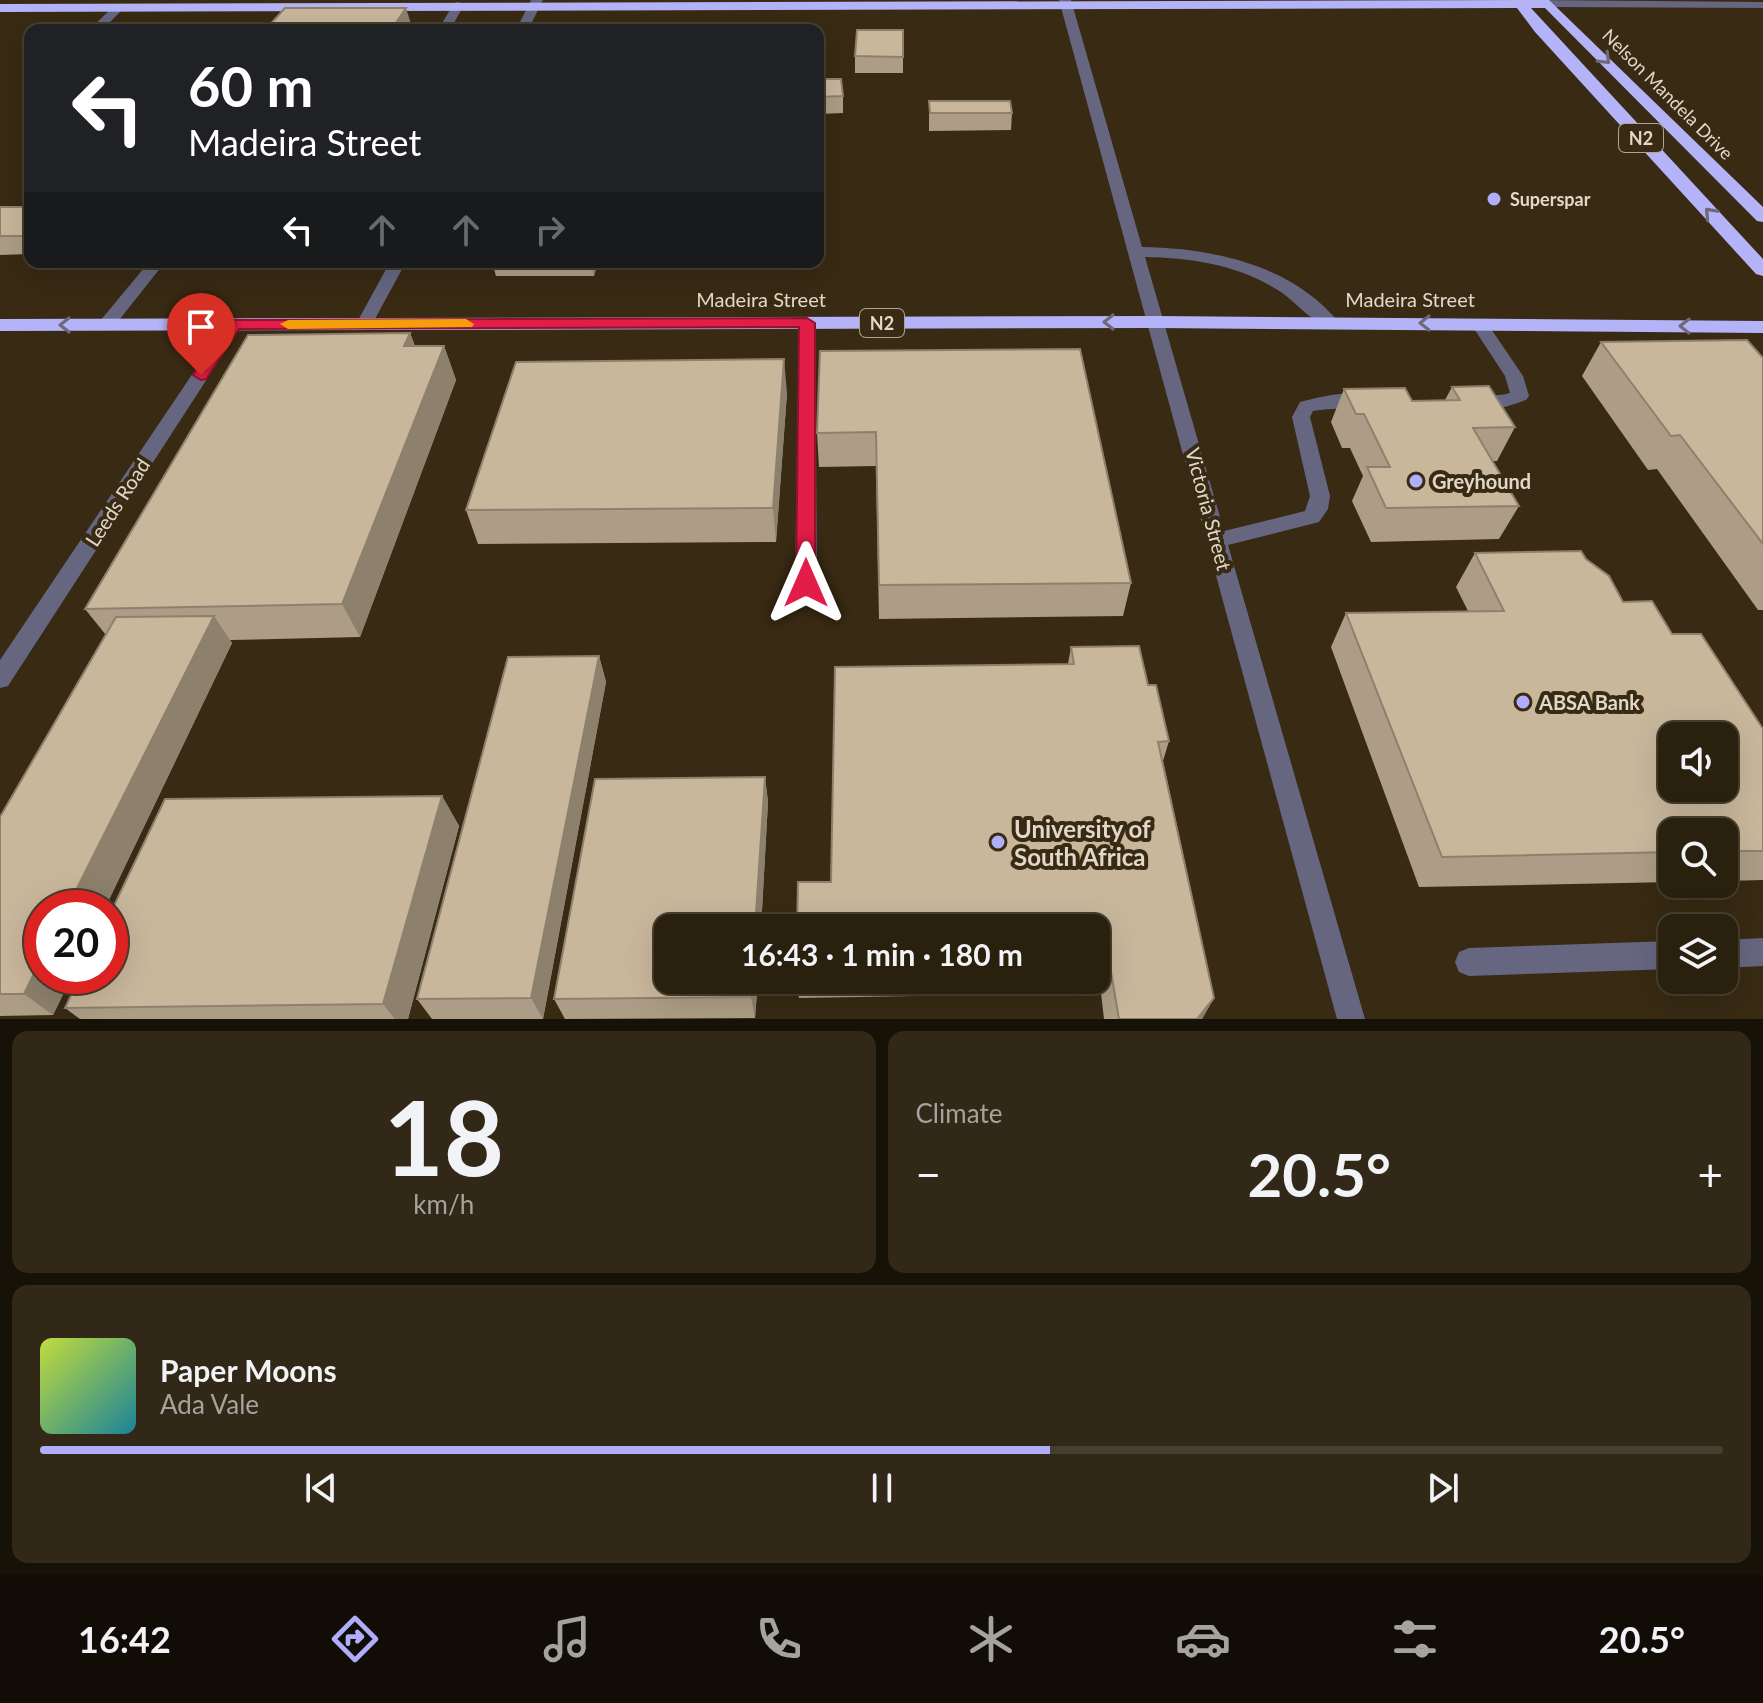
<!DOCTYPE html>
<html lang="en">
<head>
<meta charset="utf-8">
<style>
	:root { --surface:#2a200e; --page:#322817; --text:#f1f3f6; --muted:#a5a39e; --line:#463e2e; --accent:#b0aefa }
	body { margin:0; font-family:Lato,sans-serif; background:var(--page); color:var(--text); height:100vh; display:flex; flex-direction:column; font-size:30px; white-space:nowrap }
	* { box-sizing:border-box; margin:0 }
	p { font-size:26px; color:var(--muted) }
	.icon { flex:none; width:44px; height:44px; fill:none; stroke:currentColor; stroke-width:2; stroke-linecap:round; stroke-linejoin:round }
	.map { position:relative; height:1019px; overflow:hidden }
	.sheet { display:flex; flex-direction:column; gap:12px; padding:12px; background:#171208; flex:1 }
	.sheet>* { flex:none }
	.guide { position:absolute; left:24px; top:24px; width:800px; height:244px; border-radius:16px; box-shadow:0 8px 32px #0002,0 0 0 2px var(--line); background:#202124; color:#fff; overflow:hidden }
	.tools { position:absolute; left:1658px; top:722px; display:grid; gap:16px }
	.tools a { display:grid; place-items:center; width:80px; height:80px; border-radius:16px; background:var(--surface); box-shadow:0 8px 32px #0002,0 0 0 2px var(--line); font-size:40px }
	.speed { position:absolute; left:24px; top:890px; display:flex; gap:16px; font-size:40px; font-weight:700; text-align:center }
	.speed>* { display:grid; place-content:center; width:104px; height:104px; border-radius:50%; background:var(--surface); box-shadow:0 8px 32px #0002,0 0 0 2px var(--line); line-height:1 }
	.speed .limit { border:12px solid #d22; background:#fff; color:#111 }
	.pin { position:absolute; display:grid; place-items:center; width:68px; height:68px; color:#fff; margin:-82px -34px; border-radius:50% 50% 50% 0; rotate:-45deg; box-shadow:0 0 8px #0007 }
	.pin .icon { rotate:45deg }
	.me { position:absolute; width:88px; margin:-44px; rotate:0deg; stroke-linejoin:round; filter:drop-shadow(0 0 6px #0008) }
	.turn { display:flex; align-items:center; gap:28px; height:168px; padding:0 32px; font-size:36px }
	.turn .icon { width:104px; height:104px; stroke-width:2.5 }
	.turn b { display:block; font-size:56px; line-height:68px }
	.lanes { display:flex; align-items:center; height:76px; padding:0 32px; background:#0003; justify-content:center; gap:40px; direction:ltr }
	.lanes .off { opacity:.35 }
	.big { font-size:60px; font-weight:700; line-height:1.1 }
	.sheet .widget { flex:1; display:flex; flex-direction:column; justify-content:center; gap:12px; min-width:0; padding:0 28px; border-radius:16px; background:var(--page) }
	.sheet .dial { align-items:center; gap:0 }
	.dial b { font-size:104px; line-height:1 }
	.song { display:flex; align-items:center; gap:24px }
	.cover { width:96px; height:96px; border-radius:12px; background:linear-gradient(135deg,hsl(70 70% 55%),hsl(190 70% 35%)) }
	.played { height:8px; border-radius:4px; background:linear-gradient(90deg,var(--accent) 60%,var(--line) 60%) }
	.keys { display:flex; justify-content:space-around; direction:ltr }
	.heat { display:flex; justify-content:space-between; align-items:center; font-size:44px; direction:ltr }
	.sheet .tiles { flex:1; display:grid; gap:12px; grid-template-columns:1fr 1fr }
	.widget:last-child { grid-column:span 2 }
	.trip { position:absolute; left:654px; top:914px; width:456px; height:80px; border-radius:16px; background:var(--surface); box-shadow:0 8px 32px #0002,0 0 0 2px var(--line); font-weight:700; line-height:80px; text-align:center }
	.menu { display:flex; height:128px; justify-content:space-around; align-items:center; background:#110d06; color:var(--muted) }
	.menu .icon { width:56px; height:56px }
	.menu .active { color:var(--accent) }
	.menu b { font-size:36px; color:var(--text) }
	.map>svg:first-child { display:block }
</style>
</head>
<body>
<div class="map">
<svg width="1763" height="1019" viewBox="0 0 1763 1019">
	<rect width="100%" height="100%" fill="#382a13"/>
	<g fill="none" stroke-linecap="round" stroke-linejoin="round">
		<g fill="#666681" fill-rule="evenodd">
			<polygon points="531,0 543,0 528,30 516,30"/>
			<path d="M1059,0H1071L1142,247C1212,248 1293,265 1339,323L1337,327C1319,331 1296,302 1281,292C1239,265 1194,258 1145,257L1224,531L1305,511L1310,496L1292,417L1300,402C1319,397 1358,386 1373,401C1365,409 1328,408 1313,411L1310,417L1330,496L1328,509L1319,522L1228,545L1365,1019H1337Z"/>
			<polygon points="1537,0 1763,2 1763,8 1549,7"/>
			<polygon points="458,2 464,5 450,30 438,30 454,3"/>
			<polygon points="115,5 125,7 102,30 89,30"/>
			<polygon points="149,262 165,262 112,329 100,329 98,325 100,321"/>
			<polygon points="390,262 406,262 370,328 358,328 356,324"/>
			<polygon points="807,318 815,323 817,583 814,589 798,589 795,583 799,323"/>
			<path d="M1479,319L1485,320L1523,376L1529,396L1526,400C1509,406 1477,418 1463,402C1473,392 1495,398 1510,393L1505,376L1471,324Z"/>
			<polygon points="234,320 242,325 8,686 0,688 0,660 228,321"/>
			<polygon points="1763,938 1763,966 1724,968 1724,940"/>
			<polygon points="1672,941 1672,969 1469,976 1459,972 1455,962 1459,952 1469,948"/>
		</g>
		<g fill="#b5b3f8" fill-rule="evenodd">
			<polygon points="1549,0 1763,207 1763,222 1757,221 1545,8 1531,8 1763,259 1763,276 1756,274 1535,32 1517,8 0,12 0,4"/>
			<polygon points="1157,316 1763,321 1763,333 1157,328 0,331 0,319"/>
		</g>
	</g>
	<g fill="#ad9d86">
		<polygon points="903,30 903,73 855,73 855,56"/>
		<polygon points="818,79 843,96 843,113 818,114"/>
		<polygon points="929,101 1012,113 1011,130 929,131"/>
		<polygon points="0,207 30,207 30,254 0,255"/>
		<polygon points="492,262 598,262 594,276 496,276"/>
		<polygon points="410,333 415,346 444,346 456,380 360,637 230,640 232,643 105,908 42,908 42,976 72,976 53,1015 0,1016 0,817 106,635 85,609"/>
		<polygon points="1601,342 1763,358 1763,610 1758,610 1657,469 1648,470 1582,376"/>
		<polygon points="820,351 1131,583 1123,616 879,619 876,466 819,467 817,433"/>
		<polygon points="1452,387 1515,427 1497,461 1493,461 1519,506 1499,539 1371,542 1352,501 1363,476 1350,448 1342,448 1331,422 1344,389 1412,401 1445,400"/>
		<polygon points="787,393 776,542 478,544 466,510"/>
		<polygon points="1475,553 1586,559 1623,602 1672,634 1763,729 1763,880 1724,881 1724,832 1672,832 1672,882 1419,887 1331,647 1346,613 1468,611 1456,587"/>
		<polygon points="1071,647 1148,685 1169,741 1163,761 1214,998 1202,1019 1104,1019 1101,993 799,998 796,980 1096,980 1096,928 831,882 1068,664"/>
		<polygon points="599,656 606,682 543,1019 432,1019 417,999"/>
		<polygon points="765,777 768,802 761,928 668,928 668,980 758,980 755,1018 565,1019 554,999"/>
		<polygon points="442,796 459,826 408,1019 80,1019 65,1008"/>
	</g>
	<g fill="#8d806d">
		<polygon points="406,8 413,30 391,30"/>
		<polygon points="591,262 598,262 594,276"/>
		<polygon points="410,333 422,366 404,346"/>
		<polygon points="444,346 456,380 360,637 342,604"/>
		<polygon points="784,359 787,393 776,542 773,508"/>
		<polygon points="214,616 232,643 105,908 67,908"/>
		<polygon points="599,656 606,682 543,1019 531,998"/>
		<polygon points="765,777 768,802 761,928 755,928"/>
		<polygon points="442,796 459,826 408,1019 395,1019 383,1004"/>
		<polygon points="42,957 42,976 72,976 53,1015 24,994"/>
		<polygon points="752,980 758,980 755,1018 751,997"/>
		<polygon points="1214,998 1202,1019 1197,1019"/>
	</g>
	<g fill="#c9b79c" stroke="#8d806d" stroke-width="2" fill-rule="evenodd">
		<polygon points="285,8 406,8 391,30 265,30"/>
		<polygon points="857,30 903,30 903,57 855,56"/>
		<polygon points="818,79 841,79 843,96 818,97"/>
		<polygon points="929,101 1010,101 1012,113 930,113"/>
		<rect x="0" y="207" width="30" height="29"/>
		<polygon points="410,333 404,346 444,346 342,604 85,609 248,335"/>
		<polygon points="1747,340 1763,358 1763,544 1680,435 1671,436 1601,342"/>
		<polygon points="1080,349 1131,583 879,585 876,432 817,433 820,351"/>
		<polygon points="784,359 773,508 466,510 516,362"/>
		<polygon points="1489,386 1515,427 1473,428 1519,506 1386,508 1367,467 1390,467 1364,414 1356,414 1344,389 1405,388 1412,401 1460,400 1452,387"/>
		<path d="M1581,551L1586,559L1609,576L1623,602L1652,601L1672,634H1701L1763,729V851H1724V832H1672V852L1442,857L1346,613L1504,611L1475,553ZM1672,736H1724V788H1672Z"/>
		<polygon points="214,616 67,908 42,908 42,957 24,994 0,994 0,817 116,617"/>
		<polygon points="1139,646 1148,685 1156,685 1169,741 1158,742 1214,998 1197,1019 1119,1019 1110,966 1096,966 1096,928 797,928 798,882 831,882 835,667 1074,664 1071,647"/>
		<polygon points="599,656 531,998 417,999 508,657"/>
		<polygon points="765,777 755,928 668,928 668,980 752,980 751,997 554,999 595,779"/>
		<polygon points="442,796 383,1004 65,1008 80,976 110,976 110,914 165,799"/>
	</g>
	<defs><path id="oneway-chevron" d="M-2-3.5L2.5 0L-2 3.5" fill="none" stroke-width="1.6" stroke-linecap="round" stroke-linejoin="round" transform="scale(2)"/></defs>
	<g stroke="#70687a">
		<use href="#oneway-chevron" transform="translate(1605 59) rotate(45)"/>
		<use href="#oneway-chevron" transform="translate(1710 213) rotate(-133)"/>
		<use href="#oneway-chevron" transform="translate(1109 322) rotate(180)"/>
		<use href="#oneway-chevron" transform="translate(1425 323) rotate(-180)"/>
		<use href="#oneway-chevron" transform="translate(65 325) rotate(180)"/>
		<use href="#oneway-chevron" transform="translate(1685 326) rotate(-179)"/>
	</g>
	<polygon fill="#e11d48" stroke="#92132f" stroke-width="2" points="807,318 815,323 815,583 813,588 799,588 796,583 799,327 239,329 206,379 201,380 193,375 229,321 234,320"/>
	<polygon fill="#f59e0b" points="466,319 474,324 472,327 288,329 280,324 288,320"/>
	<g fill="#b0aefa" stroke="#382a13" stroke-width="3">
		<circle cx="1494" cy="199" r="8"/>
		<circle cx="1416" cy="481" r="8"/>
		<circle cx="1523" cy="702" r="8"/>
		<circle cx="998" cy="842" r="8"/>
	</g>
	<g text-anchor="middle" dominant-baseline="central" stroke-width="8" stroke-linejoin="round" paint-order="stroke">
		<g font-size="18" fill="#e1d8ca" stroke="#382a13">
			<text transform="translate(1668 94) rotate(45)">Nelson Mandela Drive</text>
		</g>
		<g fill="#382a13" stroke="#aea493" stroke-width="2">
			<rect x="1619" y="124" width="44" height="28" rx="6"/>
			<rect x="860" y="309" width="44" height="28" rx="6"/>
		</g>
		<g font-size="18" font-weight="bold" fill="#e1d8ca">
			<text x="1641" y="138">N2</text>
			<text x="882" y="323">N2</text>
		</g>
		<g font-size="18" font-weight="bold" fill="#e1d8ca" stroke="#382a13" text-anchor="start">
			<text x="1510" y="199">Superspar</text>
		</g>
		<g font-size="20" fill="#e1d8ca" stroke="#382a13">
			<text x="761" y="299">Madeira Street</text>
			<text x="1410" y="299">Madeira Street</text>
			<text transform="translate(117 502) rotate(-57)">Leeds Road</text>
			<text transform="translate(1209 509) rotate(75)">Victoria Street</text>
		</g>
		<g font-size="20" font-weight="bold" fill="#e1d8ca" stroke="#382a13" text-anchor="start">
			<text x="1432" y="481">Greyhound</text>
			<text x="1539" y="702">ABSA Bank</text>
		</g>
		<g font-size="24" font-weight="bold" fill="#e1d8ca" stroke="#382a13" text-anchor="start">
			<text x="1014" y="828">University of<tspan x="1014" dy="28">South Africa</tspan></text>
		</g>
	</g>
</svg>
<div class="tools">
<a><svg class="icon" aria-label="sound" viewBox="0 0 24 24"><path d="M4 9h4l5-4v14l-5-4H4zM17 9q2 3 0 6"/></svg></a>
<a><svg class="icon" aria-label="search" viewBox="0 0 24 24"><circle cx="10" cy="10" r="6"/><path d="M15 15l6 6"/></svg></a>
<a><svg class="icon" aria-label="layers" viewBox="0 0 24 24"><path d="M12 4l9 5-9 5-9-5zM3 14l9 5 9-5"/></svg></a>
</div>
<div class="speed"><div class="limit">20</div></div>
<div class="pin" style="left:201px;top:375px;background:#d93025"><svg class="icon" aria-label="arrive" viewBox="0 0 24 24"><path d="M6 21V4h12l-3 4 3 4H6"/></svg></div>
<svg class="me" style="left:806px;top:583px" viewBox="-20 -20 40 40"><path d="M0-17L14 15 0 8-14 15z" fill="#e11d48" stroke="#fff" stroke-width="4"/></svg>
<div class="trip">16:43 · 1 min · 180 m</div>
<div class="guide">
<div class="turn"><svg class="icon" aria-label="left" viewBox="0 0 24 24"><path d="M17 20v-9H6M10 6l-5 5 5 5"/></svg><div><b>60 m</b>Madeira Street</div></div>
<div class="lanes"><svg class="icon" aria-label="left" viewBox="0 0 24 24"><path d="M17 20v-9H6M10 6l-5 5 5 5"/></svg><svg class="icon off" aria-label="ahead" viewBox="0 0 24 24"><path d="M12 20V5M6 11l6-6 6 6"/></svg><svg class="icon off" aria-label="ahead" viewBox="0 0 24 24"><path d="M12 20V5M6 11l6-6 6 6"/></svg><svg class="icon off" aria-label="right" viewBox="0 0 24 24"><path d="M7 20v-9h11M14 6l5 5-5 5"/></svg></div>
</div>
</div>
<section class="sheet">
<div class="tiles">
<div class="widget dial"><b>18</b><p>km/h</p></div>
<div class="widget"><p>Climate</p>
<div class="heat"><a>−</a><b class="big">20.5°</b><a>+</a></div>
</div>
<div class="widget">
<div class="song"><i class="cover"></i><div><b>Paper Moons</b><p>Ada Vale</p></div></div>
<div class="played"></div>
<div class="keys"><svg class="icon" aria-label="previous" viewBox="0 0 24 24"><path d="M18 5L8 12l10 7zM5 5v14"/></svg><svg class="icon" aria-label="pause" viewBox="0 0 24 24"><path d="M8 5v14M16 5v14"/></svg><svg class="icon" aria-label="next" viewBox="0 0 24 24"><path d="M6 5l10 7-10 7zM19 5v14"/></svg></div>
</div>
</div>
</section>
<nav class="menu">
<b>16:42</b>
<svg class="icon active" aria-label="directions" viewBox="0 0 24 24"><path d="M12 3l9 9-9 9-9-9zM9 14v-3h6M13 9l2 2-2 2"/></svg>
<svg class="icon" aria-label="music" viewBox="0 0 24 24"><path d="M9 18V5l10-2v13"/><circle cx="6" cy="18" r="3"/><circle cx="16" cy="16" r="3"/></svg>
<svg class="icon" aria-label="phone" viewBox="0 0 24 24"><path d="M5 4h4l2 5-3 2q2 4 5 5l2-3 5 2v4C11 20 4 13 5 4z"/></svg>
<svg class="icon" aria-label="climate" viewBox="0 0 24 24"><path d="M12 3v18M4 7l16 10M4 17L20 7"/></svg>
<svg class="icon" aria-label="car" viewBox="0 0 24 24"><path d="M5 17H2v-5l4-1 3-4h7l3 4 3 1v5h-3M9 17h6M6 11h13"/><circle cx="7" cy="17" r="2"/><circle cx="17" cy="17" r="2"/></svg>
<svg class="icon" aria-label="filters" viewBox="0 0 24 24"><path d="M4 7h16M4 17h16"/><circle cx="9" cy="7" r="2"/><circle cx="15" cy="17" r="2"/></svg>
<b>20.5°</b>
</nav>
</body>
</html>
